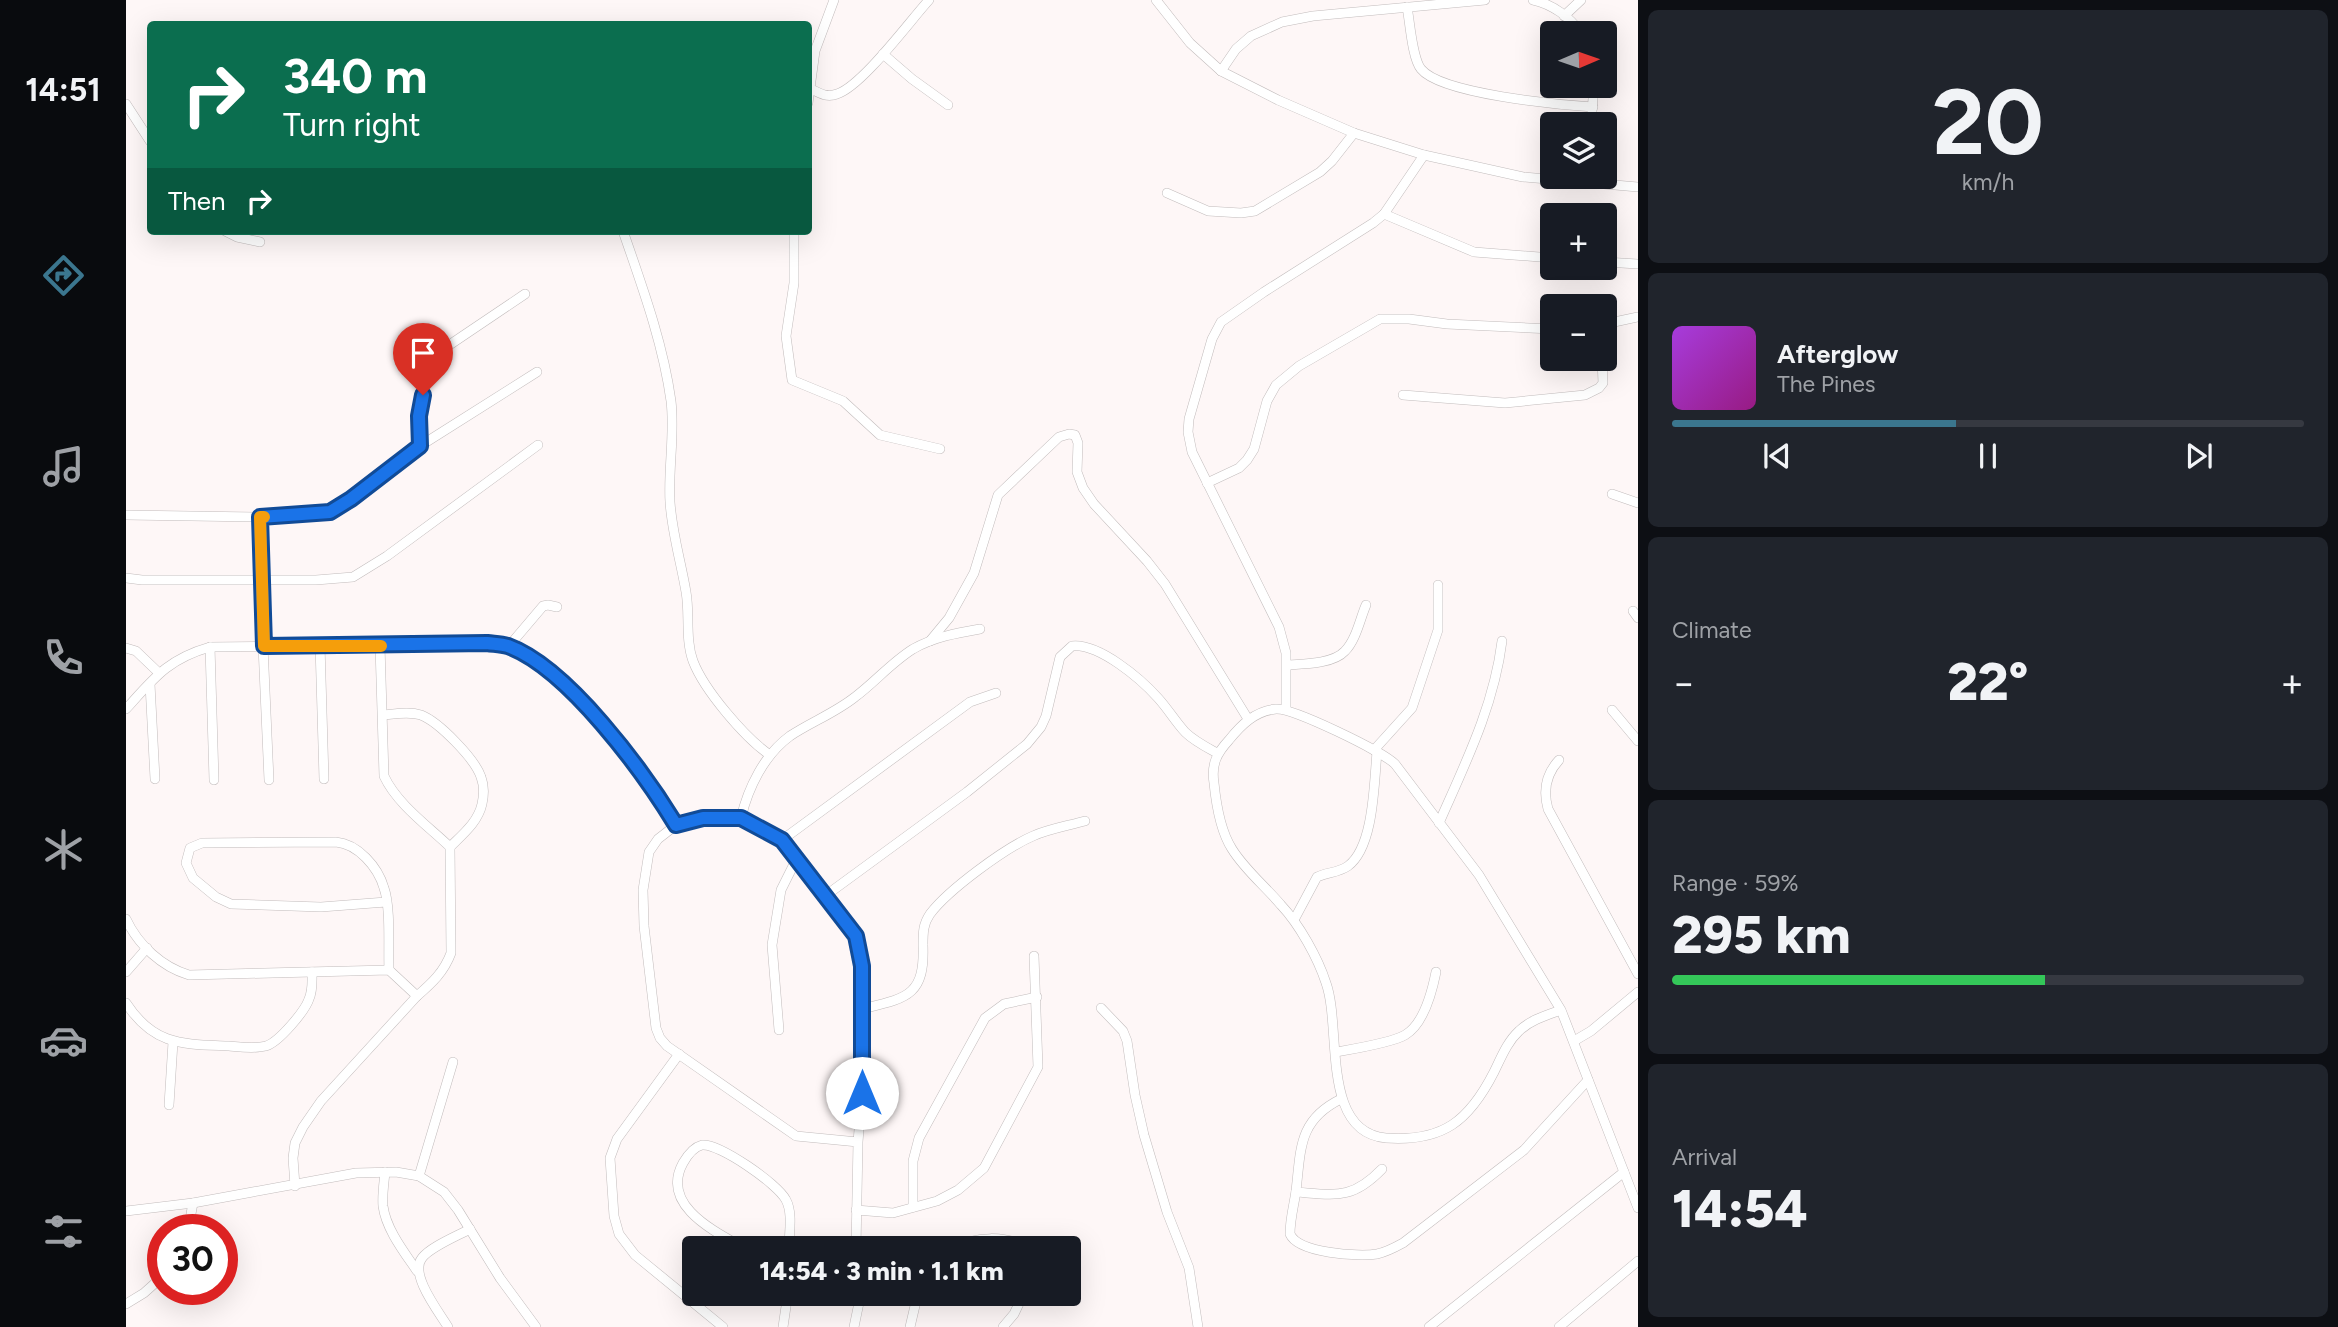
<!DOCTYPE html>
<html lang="en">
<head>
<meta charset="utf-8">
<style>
	:root { --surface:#171b24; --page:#20242c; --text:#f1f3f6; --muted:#9ea1a6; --line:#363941; --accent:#3b768e }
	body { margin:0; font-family:Figtree,sans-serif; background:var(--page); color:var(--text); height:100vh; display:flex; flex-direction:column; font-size:26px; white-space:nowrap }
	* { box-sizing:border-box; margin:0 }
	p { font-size:23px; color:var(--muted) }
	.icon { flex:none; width:38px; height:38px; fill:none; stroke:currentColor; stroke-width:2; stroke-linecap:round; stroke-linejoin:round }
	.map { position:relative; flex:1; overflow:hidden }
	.side { display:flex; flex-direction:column; gap:10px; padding:10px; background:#0d0f14; width:700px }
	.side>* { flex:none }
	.top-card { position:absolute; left:21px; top:21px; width:665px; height:214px; border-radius:7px; box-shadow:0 7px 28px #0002; background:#0b6e4f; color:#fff; overflow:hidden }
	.needle { width:46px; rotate:88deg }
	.tools { position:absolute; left:1414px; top:21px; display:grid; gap:14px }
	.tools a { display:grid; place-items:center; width:77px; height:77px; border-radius:7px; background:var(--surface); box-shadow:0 7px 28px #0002; font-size:35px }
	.speed { position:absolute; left:21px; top:1214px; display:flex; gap:14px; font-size:35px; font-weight:700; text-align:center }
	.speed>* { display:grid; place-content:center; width:91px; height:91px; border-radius:50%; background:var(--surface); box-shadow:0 7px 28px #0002; line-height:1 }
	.speed .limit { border:10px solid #d22; background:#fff; color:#111 }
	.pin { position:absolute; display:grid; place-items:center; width:60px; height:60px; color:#fff; margin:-72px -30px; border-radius:50% 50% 50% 0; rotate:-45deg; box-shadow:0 0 7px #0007 }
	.pin .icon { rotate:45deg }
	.me { position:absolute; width:77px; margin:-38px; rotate:0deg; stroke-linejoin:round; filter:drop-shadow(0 0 5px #0008) }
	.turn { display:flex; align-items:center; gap:24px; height:147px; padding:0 21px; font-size:32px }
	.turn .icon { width:91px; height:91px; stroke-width:2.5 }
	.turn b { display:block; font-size:49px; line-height:60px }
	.then { display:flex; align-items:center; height:66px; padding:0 21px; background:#0003; gap:14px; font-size:26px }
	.big { font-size:52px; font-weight:800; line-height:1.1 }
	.side .card { flex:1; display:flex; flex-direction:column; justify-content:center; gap:10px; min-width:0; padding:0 24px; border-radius:10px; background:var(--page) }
	.side .dial { align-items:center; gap:0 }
	.dial b { font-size:91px; line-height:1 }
	.song { display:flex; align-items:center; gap:21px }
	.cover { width:84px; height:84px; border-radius:10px; background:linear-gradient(135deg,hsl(280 70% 55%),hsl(310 70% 35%)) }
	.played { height:7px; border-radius:4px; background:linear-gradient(90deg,var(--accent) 45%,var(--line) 45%) }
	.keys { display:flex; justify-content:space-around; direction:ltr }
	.heat { display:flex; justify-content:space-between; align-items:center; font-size:38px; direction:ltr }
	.charge { height:10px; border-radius:5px; background:linear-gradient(90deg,#34c759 59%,var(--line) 0) }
	.trip { position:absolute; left:556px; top:1236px; width:399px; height:70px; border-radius:7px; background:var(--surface); box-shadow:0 7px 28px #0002; font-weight:800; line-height:70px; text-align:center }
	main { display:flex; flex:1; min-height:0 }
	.tabs { display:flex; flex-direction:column; width:126px; justify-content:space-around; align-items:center; background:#090b0e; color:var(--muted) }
	.tabs .icon { width:49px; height:49px }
	.tabs .on { color:var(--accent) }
	.tabs b { font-size:32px; color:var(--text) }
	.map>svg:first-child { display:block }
</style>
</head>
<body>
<main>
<nav class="tabs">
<b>14:51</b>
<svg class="icon on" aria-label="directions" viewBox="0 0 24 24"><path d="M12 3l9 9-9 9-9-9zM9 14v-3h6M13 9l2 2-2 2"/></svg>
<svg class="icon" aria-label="music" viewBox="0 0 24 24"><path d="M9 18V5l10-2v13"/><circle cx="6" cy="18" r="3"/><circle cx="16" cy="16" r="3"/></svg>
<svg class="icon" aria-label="phone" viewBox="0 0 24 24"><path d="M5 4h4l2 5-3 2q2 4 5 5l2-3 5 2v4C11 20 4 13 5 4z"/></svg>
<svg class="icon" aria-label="climate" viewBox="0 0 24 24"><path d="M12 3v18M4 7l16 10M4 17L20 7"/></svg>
<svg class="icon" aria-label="car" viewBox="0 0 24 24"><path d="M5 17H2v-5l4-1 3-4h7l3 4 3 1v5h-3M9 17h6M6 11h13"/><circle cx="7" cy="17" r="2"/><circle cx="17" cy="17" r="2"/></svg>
<svg class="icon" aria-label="filters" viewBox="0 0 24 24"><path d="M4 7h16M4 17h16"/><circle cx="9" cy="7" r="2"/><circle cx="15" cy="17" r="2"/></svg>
</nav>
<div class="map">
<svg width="1512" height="1327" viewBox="0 0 1512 1327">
	<rect width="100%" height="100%" fill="#fef7f7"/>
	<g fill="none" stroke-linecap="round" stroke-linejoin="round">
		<defs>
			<g id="street">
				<polyline points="1030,0 1064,43 1095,71 1152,100 1228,133 1298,155 1397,177 1512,187"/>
				<path d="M1407,0C1426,4 1444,17 1455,33"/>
				<path d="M1281,7C1284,22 1286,58 1295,69C1315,94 1434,105 1467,107"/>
				<polyline points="1438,16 1455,0"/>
				<polyline points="757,54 786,79 822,105"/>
				<polyline points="1095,71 1110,49 1125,36 1156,22 1187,16 1359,0"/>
				<path d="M685,89C693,93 701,98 711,94C736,86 783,22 803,0"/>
				<polyline points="682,103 689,51 708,0"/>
				<polyline points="0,104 24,141"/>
				<polyline points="1465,124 1468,86"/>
				<polyline points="1041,193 1082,211 1115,213 1129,211 1194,172 1206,161 1228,133"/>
				<polyline points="1258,214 1348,252 1426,258"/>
				<polyline points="99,231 111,237 134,242"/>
				<path d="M497,231C516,286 537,343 545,401C549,434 542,469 544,502C546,533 555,562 560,592C564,614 559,639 567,661C578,690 619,738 644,755"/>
				<polyline points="668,231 668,283 660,336 666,380 717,401 754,435 814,449"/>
				<polyline points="1479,262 1512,264"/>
				<polyline points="1479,324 1512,317"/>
				<polyline points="1277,395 1379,403 1459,395 1473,388 1477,383 1476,359"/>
				<polyline points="294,446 293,416 301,375 310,354 399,294"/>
				<polyline points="1081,483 1113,468 1121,460 1128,449 1141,401 1150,385 1173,366 1254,319 1283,319 1321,324 1426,329"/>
				<polyline points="1486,494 1512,503"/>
				<polyline points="0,515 134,517 204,512 225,499 294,446 411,372"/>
				<polyline points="134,517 134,579 143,780"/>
				<polyline points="0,578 16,580 190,580 227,577 261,556 412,445"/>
				<polyline points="1507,611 1512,618"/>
				<polyline points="804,641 823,618 848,573 872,495 933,437 943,434 949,435 952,443 951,472 957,488 968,504 1021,561 1039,584 1122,719"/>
				<polyline points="194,645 198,779"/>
				<polyline points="383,646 417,606 422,605 431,607"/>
				<polyline points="84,647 88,780"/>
				<polyline points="0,648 10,651 33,673"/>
				<path d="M1161,665C1178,664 1207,664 1219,651C1230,640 1234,619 1240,605"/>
				<polyline points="24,684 29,779"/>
				<path d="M0,709C28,678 42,659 84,647L375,644C437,659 518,772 550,825"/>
				<polyline points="1160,709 1160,653 1153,627 1066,452 1062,432 1063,419 1086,339 1095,322 1138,292 1247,223 1258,214 1298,155"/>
				<polyline points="1486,710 1512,741"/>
				<path d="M257,715C269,714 283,711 295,715C313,722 349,759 355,777C358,785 358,795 356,804C352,822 337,834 324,847"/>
				<polyline points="1248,750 1286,708 1312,630 1312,585"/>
				<path d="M1433,760C1420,774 1417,791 1422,809L1512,974"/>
				<path d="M615,818C622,788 638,755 664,736C685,722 709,713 729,697C749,682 766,662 787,649C808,637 831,633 854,629"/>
				<path d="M1313,823C1339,764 1368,706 1376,641"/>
				<polyline points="656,840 844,702 870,693"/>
				<path d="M699,896L841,792L901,744L915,727L920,716L934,657L946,646C973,643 1015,679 1032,698C1042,709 1049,721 1059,732C1068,741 1080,747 1091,753"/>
				<path d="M260,902L195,907L105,904L90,897L67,878L60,863L64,848L76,843L210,842C232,844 252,867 258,888C265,908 262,947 263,970"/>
				<path d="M0,919C12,945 36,967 63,975L263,970L291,996"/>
				<path d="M1168,920L1191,877C1201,872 1212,873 1222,866C1248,847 1248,783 1251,752"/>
				<polyline points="0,972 21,948"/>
				<path d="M0,1003C28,1046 57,1044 103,1046C115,1047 129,1049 140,1046C153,1042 179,1011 183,999C187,990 186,982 186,972"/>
				<polyline points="975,1008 997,1031 1001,1041 1009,1095 1018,1135 1041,1212 1063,1268 1072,1327"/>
				<path d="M736,1009C781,998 799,996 797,945C797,933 797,924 804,914C822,890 879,848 907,836C923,829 941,826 959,821"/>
				<path d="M1435,1010C1421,1015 1404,1020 1393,1031C1381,1042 1375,1058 1368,1072C1343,1121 1317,1142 1260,1138C1194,1132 1216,1027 1200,983C1192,958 1173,924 1155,905C1139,886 1119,870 1106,849C1095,832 1090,803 1088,783C1085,764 1091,753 1103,740C1115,725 1129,711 1150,709C1167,708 1256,751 1269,764L1353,875L1435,1010L1512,1208"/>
				<polyline points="653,1030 646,945 655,890 670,860"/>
				<polyline points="1448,1041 1465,1031 1512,992"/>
				<path d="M1210,1052C1227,1049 1265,1043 1279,1035C1298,1024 1306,992 1310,972"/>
				<polyline points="553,1054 491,1139 484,1158 488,1216 493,1234 509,1255 597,1327"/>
				<path d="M1215,1099C1172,1120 1175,1149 1170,1191C1168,1205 1164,1219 1164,1234C1172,1253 1232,1257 1251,1254C1261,1252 1268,1248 1277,1243L1398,1150L1462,1080"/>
				<polyline points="43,1105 47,1042"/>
				<path d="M259,1172C258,1183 256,1195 257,1206C260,1229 278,1252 291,1271"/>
				<polyline points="293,1176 327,1062"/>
				<path d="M169,1186L167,1158L169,1143L177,1127L195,1101L291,996C306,983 318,972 325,953L324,847C302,826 271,804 258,776L254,646"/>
				<path d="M1170,1192C1210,1195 1226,1200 1256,1169"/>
				<polyline points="787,1207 787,1161 793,1138 859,1018 878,1004 911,997"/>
				<polyline points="730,1210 767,1213 811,1201 832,1190 858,1168 912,1067 908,956"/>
				<polyline points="0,1211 67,1203 230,1173 270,1172 293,1176 318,1192 332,1210 374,1278 410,1327"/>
				<polyline points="62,1230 67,1203"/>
				<path d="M618,1248C588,1231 534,1205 557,1163C561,1156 568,1147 576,1145C593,1143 652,1184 660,1200C667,1213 663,1233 663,1248"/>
				<polyline points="730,1248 732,1142 736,1093 736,966 733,944 724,928 680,874 656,840 615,818 577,818 550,825 532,839 523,852 517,890 518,926 530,1028 534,1038 541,1046 670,1136 732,1142"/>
				<path d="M829,1248C848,1236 881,1235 900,1248"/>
				<polyline points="0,1304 18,1293 37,1276"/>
				<path d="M322,1327C313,1312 283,1274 296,1258C304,1247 331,1236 344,1229"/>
				<polyline points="657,1327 662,1293"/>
				<polyline points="728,1327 735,1293"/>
				<polyline points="784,1327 792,1293"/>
				<polyline points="877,1327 888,1314 898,1293"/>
				<polyline points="1303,1327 1498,1172"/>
				<polyline points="1433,1327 1512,1261"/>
			</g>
		</defs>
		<use href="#street" stroke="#c2bcbc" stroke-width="10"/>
		<use href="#street" stroke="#fff" stroke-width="9"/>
	</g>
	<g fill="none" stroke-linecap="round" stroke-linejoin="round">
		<defs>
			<path id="route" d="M297,395L293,416L294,446L225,499L204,512L134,517L138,646L361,643C368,644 375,644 382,646C442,668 517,771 550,825L577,818H615L656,840L730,936L736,966V1093"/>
		</defs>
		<use href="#route" stroke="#114b97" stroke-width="18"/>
		<use href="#route" stroke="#1a73e8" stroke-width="12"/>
		<polyline stroke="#f59e0b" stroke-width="12" points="138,517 134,517 138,646 255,646"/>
	</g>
</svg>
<div class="tools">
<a><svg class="needle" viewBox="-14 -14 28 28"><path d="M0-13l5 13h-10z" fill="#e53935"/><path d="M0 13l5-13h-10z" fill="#9ea1a6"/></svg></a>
<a><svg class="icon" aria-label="layers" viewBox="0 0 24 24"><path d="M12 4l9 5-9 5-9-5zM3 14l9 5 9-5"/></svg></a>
<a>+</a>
<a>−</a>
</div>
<div class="speed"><div class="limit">30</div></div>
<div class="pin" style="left:297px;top:395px;background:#d93025"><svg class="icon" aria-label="arrive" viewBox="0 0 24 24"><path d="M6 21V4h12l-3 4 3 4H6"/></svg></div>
<svg class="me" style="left:736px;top:1093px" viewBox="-20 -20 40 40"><circle r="19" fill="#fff"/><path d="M0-13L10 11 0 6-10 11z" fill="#1a73e8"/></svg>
<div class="trip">14:54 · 3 min · 1.1 km</div>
<div class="top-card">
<div class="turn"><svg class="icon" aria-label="right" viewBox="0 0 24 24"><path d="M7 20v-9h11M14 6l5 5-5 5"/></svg><div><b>340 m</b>Turn right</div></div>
<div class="then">Then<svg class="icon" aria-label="right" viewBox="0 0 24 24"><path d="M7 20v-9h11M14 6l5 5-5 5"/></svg></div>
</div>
</div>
<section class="side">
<div class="card dial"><b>20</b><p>km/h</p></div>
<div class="card">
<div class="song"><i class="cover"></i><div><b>Afterglow</b><p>The Pines</p></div></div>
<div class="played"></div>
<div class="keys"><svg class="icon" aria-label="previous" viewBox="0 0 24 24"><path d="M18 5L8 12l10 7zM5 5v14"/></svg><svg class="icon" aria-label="pause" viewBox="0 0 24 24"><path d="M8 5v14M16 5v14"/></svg><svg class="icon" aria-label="next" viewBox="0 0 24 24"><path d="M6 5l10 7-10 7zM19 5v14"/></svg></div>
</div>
<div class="card"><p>Climate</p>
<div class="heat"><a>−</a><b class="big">22°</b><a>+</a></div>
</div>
<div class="card"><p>Range · 59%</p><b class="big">295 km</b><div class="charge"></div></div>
<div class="card"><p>Arrival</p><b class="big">14:54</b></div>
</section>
</main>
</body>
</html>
